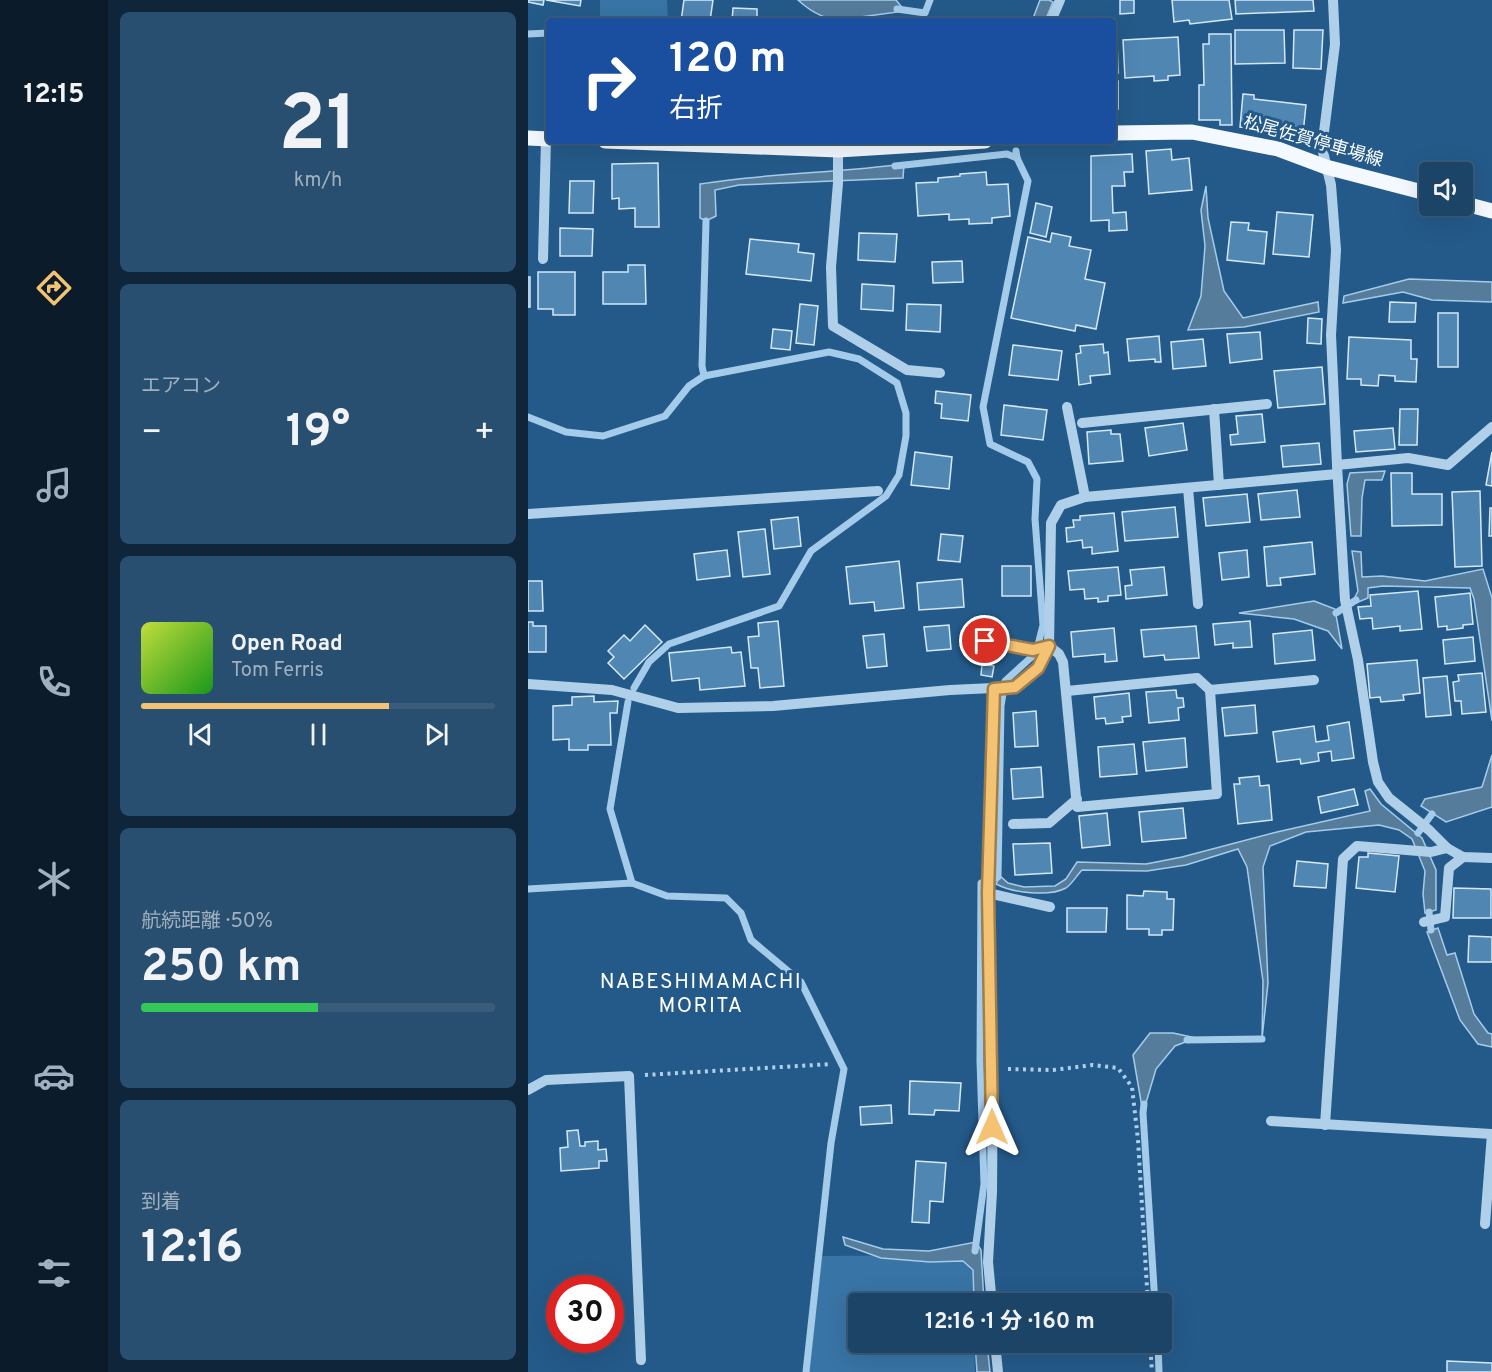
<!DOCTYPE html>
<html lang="ja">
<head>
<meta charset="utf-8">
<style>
	:root { --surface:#1b4467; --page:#284e70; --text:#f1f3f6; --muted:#a0b0c0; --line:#395c7b; --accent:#f4c273 }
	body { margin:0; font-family:Overpass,"Noto Sans JP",sans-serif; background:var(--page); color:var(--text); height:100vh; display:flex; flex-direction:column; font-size:22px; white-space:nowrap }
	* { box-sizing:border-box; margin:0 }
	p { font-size:20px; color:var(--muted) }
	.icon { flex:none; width:33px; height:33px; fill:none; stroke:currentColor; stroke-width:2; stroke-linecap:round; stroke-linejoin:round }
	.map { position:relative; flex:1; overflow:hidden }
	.details { display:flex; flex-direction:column; gap:12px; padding:12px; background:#0f2539; width:420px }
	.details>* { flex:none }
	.banner { position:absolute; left:18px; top:18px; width:570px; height:126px; border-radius:6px; box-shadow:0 6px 24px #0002,0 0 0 2px var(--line); background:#1a4fa0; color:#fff; overflow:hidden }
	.fabs { position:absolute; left:891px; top:162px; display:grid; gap:12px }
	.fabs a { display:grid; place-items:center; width:54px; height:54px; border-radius:6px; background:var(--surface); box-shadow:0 6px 24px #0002,0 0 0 2px var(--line); font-size:30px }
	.speed { position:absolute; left:18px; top:1275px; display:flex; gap:12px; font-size:30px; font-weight:700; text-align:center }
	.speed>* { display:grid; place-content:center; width:78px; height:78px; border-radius:50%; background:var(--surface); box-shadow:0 6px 24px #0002,0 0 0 2px var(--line); line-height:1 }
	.speed .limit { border:9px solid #d22; background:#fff; color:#111 }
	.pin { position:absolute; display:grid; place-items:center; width:51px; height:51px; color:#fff; margin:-26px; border:3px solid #fff; border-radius:50%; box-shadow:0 2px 6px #0007 }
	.me { position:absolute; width:66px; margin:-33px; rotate:0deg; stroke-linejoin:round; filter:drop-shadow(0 0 4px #0008) }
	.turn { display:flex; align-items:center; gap:21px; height:126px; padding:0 24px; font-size:27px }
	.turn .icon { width:78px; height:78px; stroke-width:2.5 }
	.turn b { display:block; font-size:42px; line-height:51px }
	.big { font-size:45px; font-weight:700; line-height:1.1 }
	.details .card { flex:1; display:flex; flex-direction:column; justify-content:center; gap:9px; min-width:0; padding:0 21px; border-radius:9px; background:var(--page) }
	.details .dial { align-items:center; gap:0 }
	.dial b { font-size:78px; line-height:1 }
	.song { display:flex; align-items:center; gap:18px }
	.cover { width:72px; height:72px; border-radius:9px; background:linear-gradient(135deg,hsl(70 70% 55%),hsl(120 70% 35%)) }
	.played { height:6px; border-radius:3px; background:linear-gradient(90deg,var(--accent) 70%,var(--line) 70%) }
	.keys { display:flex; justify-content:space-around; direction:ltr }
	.heat { display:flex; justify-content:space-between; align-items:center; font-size:33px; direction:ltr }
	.charge { height:9px; border-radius:4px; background:linear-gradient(90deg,#34c759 50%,var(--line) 0) }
	.trip { position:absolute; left:320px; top:1293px; width:324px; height:60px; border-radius:6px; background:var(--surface); box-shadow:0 6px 24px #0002,0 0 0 2px var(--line); font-weight:700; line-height:60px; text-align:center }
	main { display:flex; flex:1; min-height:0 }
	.menu { display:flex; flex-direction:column; width:108px; justify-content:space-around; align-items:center; background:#0b1b29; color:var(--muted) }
	.menu .icon { width:42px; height:42px }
	.menu .on { color:var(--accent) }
	.menu b { font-size:27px; color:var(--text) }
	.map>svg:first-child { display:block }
</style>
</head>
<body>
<main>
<nav class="menu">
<b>12:15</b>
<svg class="icon on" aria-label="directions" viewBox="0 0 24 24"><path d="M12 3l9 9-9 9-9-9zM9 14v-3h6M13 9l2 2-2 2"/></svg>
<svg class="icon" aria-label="music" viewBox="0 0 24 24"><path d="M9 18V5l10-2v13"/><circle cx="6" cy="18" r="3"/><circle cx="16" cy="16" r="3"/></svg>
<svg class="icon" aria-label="phone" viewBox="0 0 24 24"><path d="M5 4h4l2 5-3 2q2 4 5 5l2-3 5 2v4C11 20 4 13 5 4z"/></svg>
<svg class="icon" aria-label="climate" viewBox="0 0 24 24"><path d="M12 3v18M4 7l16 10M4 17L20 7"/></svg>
<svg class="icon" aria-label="car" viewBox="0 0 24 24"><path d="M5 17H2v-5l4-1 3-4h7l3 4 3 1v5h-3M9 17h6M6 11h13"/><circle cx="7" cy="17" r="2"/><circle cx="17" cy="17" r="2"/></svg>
<svg class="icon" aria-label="filters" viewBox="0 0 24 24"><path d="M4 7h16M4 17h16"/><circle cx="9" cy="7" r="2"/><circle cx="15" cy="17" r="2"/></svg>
</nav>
<section class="details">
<div class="card dial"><b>21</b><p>km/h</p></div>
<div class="card"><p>エアコン</p>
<div class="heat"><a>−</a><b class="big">19°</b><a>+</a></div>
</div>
<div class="card">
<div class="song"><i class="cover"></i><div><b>Open Road</b><p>Tom Ferris</p></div></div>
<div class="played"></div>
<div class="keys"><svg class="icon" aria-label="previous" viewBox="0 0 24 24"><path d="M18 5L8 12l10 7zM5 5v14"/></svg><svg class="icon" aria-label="pause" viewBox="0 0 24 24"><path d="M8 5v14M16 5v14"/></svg><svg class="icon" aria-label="next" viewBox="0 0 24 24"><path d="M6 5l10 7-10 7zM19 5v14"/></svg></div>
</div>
<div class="card"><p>航続距離 · 50%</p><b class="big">250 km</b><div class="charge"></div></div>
<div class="card"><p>到着</p><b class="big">12:16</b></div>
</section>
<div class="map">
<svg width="964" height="1372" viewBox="0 0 964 1372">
	<rect width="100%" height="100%" fill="#245a89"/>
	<g fill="#3874a5">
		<polygon points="72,0 139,0 140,21 72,21"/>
		<polygon points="444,1255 445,1303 330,1304 330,1342 446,1343 447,1372 281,1372 294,1256"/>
	</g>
	<g fill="#567c9c" stroke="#a4ccea" stroke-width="1.5">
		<path d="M270,0H368L377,11L318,19V21C300,21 284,13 270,0Z"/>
		<polygon points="512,0 521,0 525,2 517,21 504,21"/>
		<path d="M376,164L375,178L211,185L187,190L188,216L178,221L172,218V184C239,173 308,173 376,164Z"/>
		<polygon points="678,186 680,218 696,291 715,318 790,302 791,312 716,327 660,330 673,296 677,246 673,210"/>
		<polygon points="881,279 964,282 964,302 904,300 875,292 815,303 816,296"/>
		<polygon points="857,471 854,480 837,480 834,498 833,536 823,536 819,484 822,473"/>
		<polygon points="824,551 833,552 834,577 854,576 897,581 955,569 964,598 964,721 946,599 942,588 855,586 840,588 840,598 828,603 827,597 830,591"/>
		<polygon points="786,601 807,609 814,649 800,631 766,619 711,613"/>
		<polygon points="964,755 964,807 918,822 893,806 897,799 954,787"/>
		<path d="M842,789L853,804L894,838L908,870V910L897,913L895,894L897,871L884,839L871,830L851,825L778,832L742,846L735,867L740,983L734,1039L735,981L719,867L710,849L658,865L619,871L554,870C549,875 544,884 538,888C521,897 485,893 468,884L472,876L480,883L496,887L527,886L538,879L549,862L618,864L654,857L749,832L842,811L837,791Z"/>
		<polygon points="910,928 919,955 927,953 946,1014 960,1033 964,1034 964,1047 950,1044 932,1020 899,932"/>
		<polygon points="622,1033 645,1033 668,1038 647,1046 628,1069 615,1113 605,1055"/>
		<polygon points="315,1237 355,1249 401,1251 448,1242 453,1250 456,1303 446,1303 445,1270 435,1261 402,1262 353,1258 317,1245"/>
		<polygon points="447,1343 459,1343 462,1372 449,1372"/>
	</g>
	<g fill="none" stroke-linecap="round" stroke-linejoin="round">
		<g stroke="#a4ccea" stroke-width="7">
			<polyline points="369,9 397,13 402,0"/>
			<polyline points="0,34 21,33"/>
			<polyline points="367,166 479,154 489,158"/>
			<polyline points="176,376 174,366 178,221"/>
			<polyline points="0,417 38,432 75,436 137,416 161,386 176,376 301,352 331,359 369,383 378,413 378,436 371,475 358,496 283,551 251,606 141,644 121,662 106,688"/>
			<polyline points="808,613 828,600"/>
			<polyline points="100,702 82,809 104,883"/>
			<polyline points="890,833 904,814"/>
			<polyline points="0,889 104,883 139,896 198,898 213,913 223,940 273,982 316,1069 303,1143 278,1372"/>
			<polyline points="901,912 903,930"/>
			<polyline points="659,1040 734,1039"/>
			<polyline points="616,1104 615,1113 627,1304"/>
			<polyline points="447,1251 456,1184 452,1061 453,883 470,877 473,706 477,681 508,653 515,625 507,519 509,479 500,462 462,444 455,407 500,181 489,158 488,151"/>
			<polyline points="630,1342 631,1372"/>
		</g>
	</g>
	<g fill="#5086b2" stroke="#d4e8f7" stroke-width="1.5">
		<polygon points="0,0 16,0 15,5 0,2"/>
		<polygon points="18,0 53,0 52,6"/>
		<polygon points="156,0 185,0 182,21 153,21"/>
		<polygon points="592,0 606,0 606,13 592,14"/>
		<polygon points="644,0 701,0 704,19 662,24 661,20 646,22"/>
		<polygon points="707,0 785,0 786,11 708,14"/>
		<polygon points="205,8 229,9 229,18 246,19 246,21 204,21"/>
		<polygon points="707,30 756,30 757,63 707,64"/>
		<polygon points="766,30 795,30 793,69 765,68"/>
		<polygon points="681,34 703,34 704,125 692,125 692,120 671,120 671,85 676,85 675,44 681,44"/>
		<polygon points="650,37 652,75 640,76 640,80 626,81 626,76 597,78 595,40"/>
		<polygon points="589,40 590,73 585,73 585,41"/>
		<rect x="585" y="81" width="5" height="28"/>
		<polygon points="715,94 726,95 726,99 778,105 775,134 712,127"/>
		<polygon points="643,149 644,160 661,158 664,190 621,194 618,151"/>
		<polygon points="604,154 605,172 596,172 597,186 584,186 585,213 598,212 599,230 581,231 581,220 563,221 563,156"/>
		<polygon points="130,163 131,227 107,227 107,208 91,209 91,198 84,199 84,164"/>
		<polygon points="458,172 459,185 480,184 482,216 464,218 464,223 441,224 441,219 421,220 421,214 390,216 388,183 410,182 410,178 432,176 432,174"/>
		<polygon points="42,181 66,181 65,213 41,213"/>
		<polygon points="508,203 524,207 518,237 502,233"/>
		<polygon points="749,212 785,215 781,257 745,254"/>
		<polygon points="703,222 721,223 720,230 739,232 736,264 699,260"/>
		<polygon points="32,228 65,229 64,256 32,256"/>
		<polygon points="331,233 369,234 367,262 330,260"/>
		<polygon points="524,233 543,237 541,246 563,250 557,279 577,283 568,329 548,325 547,331 483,318 500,237 522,242"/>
		<polygon points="222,239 271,244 270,252 286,254 283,281 218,274"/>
		<polygon points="434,261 435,282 405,283 404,262"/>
		<polygon points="100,265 117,265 118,304 75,304 75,272 100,272"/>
		<polygon points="10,272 47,272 47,315 25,315 25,309 10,309"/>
		<rect x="0" y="277" width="2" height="30"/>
		<polygon points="334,284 366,286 365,311 333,309"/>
		<polygon points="862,302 888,303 887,322 861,322"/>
		<polygon points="272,304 290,306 286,345 268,343"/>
		<polygon points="379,304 413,305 412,332 378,330"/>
		<rect x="910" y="313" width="20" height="54"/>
		<polygon points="780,318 794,319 793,344 779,343"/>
		<polygon points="245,329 264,331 262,350 243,348"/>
		<polygon points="732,332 734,359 702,363 699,334"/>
		<polygon points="631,336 633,362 627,362 627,359 601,361 599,339"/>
		<polygon points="821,337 883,340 883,359 889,359 888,382 867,381 867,376 851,375 850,386 833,385 833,379 819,379"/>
		<polygon points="675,339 678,366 645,369 643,342"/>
		<polygon points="575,344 576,353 580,352 582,374 562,376 563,383 551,385 548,354 553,353 552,346"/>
		<polygon points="485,345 534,351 530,380 481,375"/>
		<polygon points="794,367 797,404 750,408 746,371"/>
		<polygon points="408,391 443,395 440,421 413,418 414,404 407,403"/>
		<polygon points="476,405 519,410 515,440 473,435"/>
		<polygon points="872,409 890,409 889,445 871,445"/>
		<polygon points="734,414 737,442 703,445 702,435 710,434 708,416"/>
		<polygon points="655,423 659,450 621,456 617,428"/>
		<polygon points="865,428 867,449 828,452 826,431"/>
		<polygon points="583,430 583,434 592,434 595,461 561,464 559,432"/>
		<polygon points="791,443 793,464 755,467 753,446"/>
		<polygon points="387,452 424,457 421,489 383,485"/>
		<polygon points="964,452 964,486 958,485"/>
		<polygon points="863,473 884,473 884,494 914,494 914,525 864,526"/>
		<polygon points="769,490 772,517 733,520 730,494"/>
		<polygon points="952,491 954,566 927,567 924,492"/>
		<polygon points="719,494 722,522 678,526 675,498"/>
		<polygon points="647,507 650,537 597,541 594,512"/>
		<polygon points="962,508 964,508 964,536 961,536"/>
		<polygon points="586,513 590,551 564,554 564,547 555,548 554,540 539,542 538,528 546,527 545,520 552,520 552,516"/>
		<polygon points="270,517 273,546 246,549 243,520"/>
		<polygon points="237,529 242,574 215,577 210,532"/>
		<polygon points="413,534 435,536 432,562 410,560"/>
		<polygon points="784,542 787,574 752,578 753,585 739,586 736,547"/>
		<polygon points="199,550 202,576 169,580 166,554"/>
		<polygon points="719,550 721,577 694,580 691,553"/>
		<polygon points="371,561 376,608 347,611 346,602 322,604 318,567"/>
		<rect x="474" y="566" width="29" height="30"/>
		<polygon points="590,567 593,595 580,596 580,601 570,602 570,598 557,599 556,589 542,590 540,571"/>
		<polygon points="636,567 639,595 598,599 597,586 604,585 602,570"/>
		<polygon points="434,579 436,607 391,610 389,583"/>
		<polygon points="0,581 14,581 15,611 0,611"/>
		<polygon points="890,591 894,629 872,631 872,626 845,629 844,618 832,619 830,607 843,606 842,595"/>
		<polygon points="942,593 945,624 935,625 935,628 919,630 919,626 910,627 907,597"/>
		<polygon points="250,621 256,686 232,688 230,668 223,668 220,637 231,636 230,623"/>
		<polygon points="722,621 724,647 705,648 705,643 687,645 685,624"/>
		<polygon points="0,622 5,622 5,626 18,626 18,652 0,652"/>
		<polygon points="117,625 134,642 96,679 80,663 86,657 80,651 96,635 102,641"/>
		<polygon points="421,625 423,649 399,651 396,627"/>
		<polygon points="668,626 671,658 637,660 636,655 616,657 613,630"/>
		<polygon points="586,628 589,661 577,662 577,654 545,657 543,632"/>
		<polygon points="784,630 787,660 747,664 745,634"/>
		<polygon points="356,634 359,666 339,668 335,636"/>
		<polygon points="945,637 947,661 917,664 915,640"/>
		<polygon points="203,647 204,653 213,652 217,686 172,690 171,678 144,681 141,653"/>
		<polygon points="889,660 892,693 875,695 876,700 853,702 852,697 842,698 839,664"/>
		<polygon points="454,664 466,666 464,677 453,675"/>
		<polygon points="954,673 958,712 934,714 933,701 927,701 925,682 931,681 930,675"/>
		<polygon points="919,676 923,715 898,717 895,678"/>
		<polygon points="648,690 649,698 655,698 656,707 650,708 651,720 621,723 618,692"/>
		<polygon points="601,693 603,716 594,717 595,722 578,724 577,718 568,719 566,697"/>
		<polygon points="66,696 66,702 90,701 89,713 82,713 83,745 60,745 60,750 41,750 41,739 25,740 25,706 44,705 44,697"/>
		<polygon points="727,705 729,733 697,736 694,708"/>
		<polygon points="508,711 510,746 487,747 485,713"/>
		<polygon points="821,722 826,758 804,761 803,751 790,753 791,761 773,764 772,759 749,762 745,732 786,726 788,742 801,740 799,726"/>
		<polygon points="657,738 659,767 618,771 615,742"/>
		<polygon points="606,744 609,774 572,777 570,747"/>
		<polygon points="513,767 515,797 485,799 483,769"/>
		<polygon points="731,776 732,786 741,785 744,820 710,824 706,784 712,784 711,778"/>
		<polygon points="826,789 830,805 793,813 790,797"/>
		<polygon points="655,808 658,838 614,842 611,812"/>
		<polygon points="579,813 582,845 554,848 551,816"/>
		<polygon points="522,843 524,873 487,875 485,844"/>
		<polygon points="840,853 871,856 867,892 828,888 831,857 840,857"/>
		<polygon points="769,861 800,864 798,888 766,886"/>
		<polygon points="926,888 963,889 963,918 925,918"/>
		<polygon points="616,891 639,892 639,899 646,899 645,930 634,930 634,935 621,935 621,929 599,929 599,895 615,896"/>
		<polygon points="539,908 579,908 578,932 539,932"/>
		<polygon points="941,936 964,937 964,962 940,962"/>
		<polygon points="382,1081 433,1083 431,1111 407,1110 406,1115 381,1114"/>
		<polygon points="363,1105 364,1123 333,1125 332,1107"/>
		<polygon points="50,1130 52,1146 57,1146 57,1142 70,1141 70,1150 78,1149 79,1161 71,1161 71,1168 33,1171 32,1148 40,1147 39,1131"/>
		<polygon points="388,1161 418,1163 415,1202 402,1201 401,1223 384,1222"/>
		<polygon points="919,1361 964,1363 964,1372 919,1372"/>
	</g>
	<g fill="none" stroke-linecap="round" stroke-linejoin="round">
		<g stroke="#b0d0ea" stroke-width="4" stroke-dasharray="3 4.5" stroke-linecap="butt">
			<polyline points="480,1069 525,1070 565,1065 590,1068 604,1087 610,1140 620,1304"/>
			<polyline points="117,1075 304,1064"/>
			<polyline points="622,1342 624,1372"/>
		</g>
		<g stroke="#b0d0ea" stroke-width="10">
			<polyline points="805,0 807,44 794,148 803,185 808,250 803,335 809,465 817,600 830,660 845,762 850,782 861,798 901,830 919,848 935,857 964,858"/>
			<polyline points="523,21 532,0"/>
			<polyline points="310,150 310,183 303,267 305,326 379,370 412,373"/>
			<polyline points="15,259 18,139"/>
			<polyline points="539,407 557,497"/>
			<polyline points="686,409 691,485"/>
			<polyline points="554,423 739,404"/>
			<polyline points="809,465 880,458 920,465 964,427"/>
			<polyline points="660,488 670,604"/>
			<polyline points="0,514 350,491"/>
			<polyline points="454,620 457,641 505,650 521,646 531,654 535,662 549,807 689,794 682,690"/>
			<polyline points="0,684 84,690 150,708 245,706 422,690 487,687 510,668 521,646 523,523 533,505 557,497 809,474"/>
			<polyline points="539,691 669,678 682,690 786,680"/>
			<polyline points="485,824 521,823 549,799"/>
			<polyline points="460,893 522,907"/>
			<polyline points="896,922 917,917 921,868 935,857"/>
			<polyline points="0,1090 18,1080 101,1076 113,1360"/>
			<polyline points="743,1121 964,1134"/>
			<polyline points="797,1125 815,859 829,846 903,852 919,848"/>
			<polyline points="957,1224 964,1134"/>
			<polyline points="464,1304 460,1262 464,1192 465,1068 460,893 466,689"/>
			<polyline points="467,1342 470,1372"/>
		</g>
		<g stroke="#f3f9fe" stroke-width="15">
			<polyline points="585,133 664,132 750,149 798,167 902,194"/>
			<polyline points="0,138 21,139"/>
			<polyline points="77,141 310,150 457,141"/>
			<polyline points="934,203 964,211"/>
		</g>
	</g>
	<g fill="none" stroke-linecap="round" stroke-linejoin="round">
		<defs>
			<polyline id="route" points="457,641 505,650 521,646 510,668 487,687 466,689 460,893 464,1127"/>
		</defs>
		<use href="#route" stroke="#9f7e4b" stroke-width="15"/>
		<use href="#route" stroke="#f4c273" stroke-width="10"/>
	</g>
	<g text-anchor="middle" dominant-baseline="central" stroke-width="6" stroke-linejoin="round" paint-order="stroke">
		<g font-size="18" fill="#fff" stroke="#245a89">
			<text transform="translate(785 142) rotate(16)">松尾佐賀停車場線</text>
		</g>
		<g font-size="21" letter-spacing="1.5" fill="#fff" stroke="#245a89">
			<text x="173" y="982">NABESHIMAMACHI<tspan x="173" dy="24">MORITA</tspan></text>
		</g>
	</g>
</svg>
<div class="fabs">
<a><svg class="icon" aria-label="sound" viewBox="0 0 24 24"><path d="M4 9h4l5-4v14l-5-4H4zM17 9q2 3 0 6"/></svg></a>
</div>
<div class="speed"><div class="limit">30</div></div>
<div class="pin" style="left:457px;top:641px;background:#d93025"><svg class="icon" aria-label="arrive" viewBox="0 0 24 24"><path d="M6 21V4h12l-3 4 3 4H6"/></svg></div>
<svg class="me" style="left:464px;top:1127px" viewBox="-20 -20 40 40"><path d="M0-17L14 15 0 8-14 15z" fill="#f4c273" stroke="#fff" stroke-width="4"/></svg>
<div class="trip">12:16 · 1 分 · 160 m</div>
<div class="banner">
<div class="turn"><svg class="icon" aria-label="right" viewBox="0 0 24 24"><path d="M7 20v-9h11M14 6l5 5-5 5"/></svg><div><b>120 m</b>右折</div></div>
</div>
</div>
</main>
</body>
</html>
